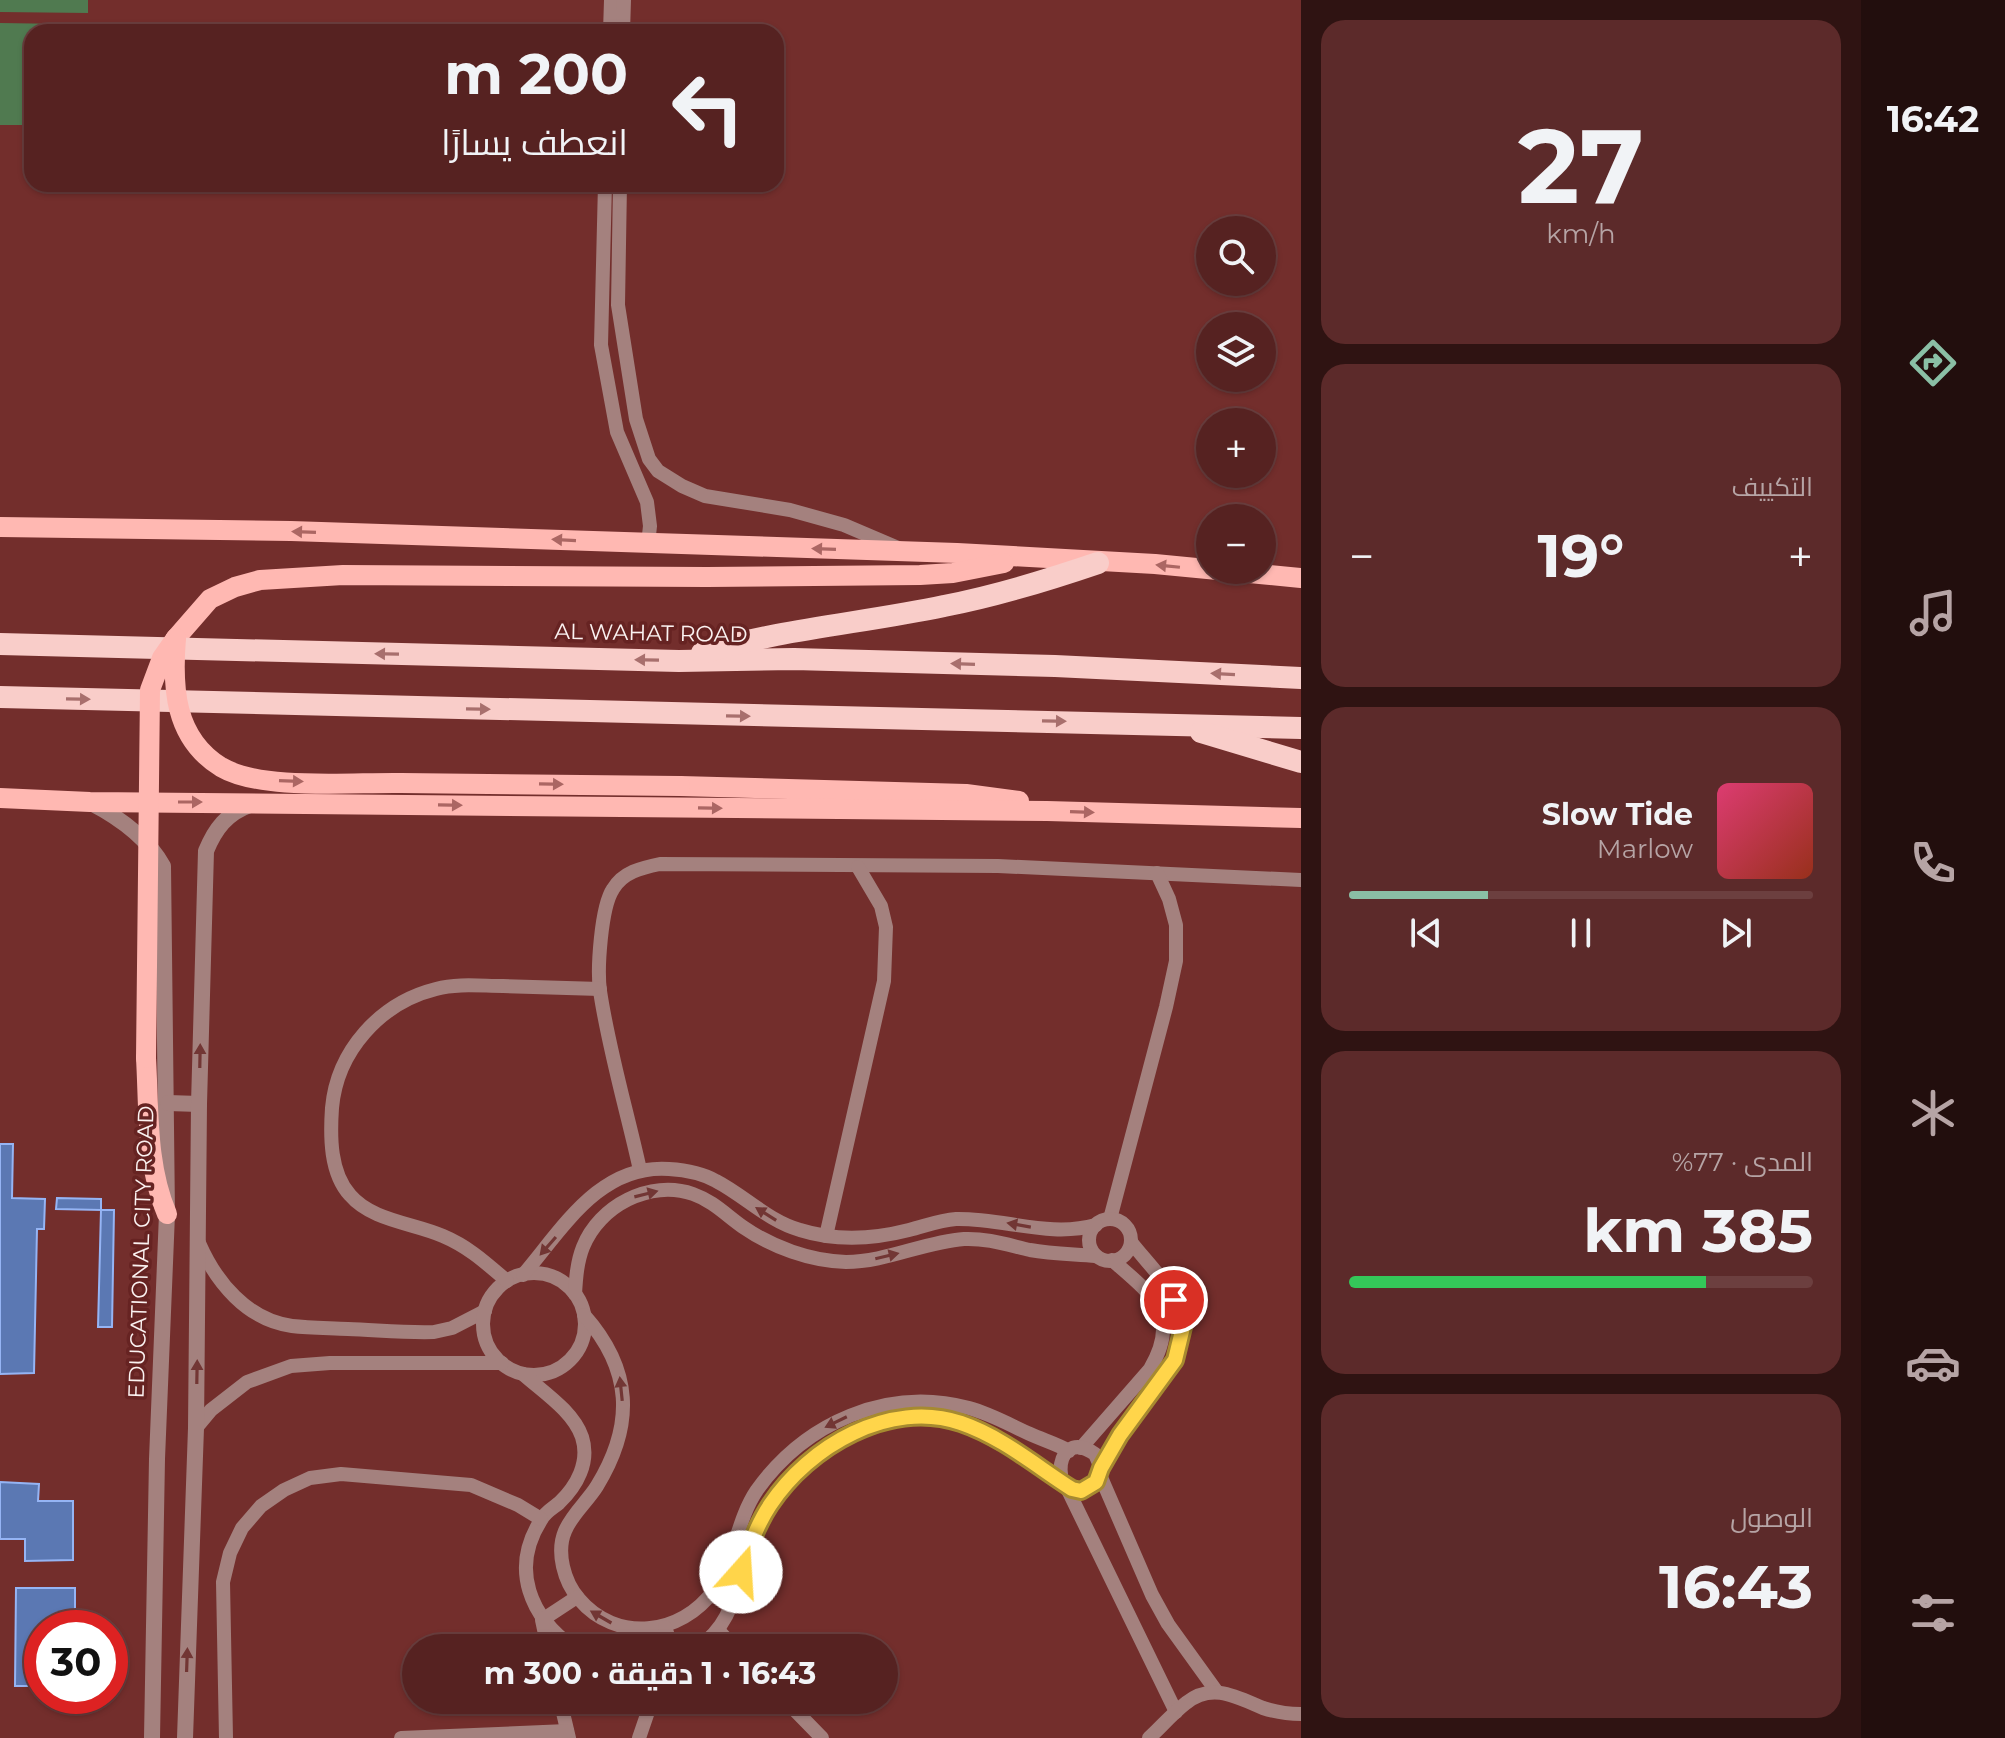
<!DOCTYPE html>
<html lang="ar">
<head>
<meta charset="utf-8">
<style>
	:root { --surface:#562221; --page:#5c2a2a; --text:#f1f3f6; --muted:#b6a4a5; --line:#6c3f3f; --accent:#8abfa5 }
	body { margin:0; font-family:Montserrat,Cairo,sans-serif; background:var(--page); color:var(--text); direction:rtl; height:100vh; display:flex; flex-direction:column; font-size:30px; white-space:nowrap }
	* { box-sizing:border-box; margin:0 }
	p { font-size:26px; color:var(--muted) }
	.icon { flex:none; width:44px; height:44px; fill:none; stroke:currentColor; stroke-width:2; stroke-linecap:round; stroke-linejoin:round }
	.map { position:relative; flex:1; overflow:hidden; direction:ltr }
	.details { display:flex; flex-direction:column; gap:20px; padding:20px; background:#2f1312; width:560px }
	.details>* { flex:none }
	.top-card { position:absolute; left:24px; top:24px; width:760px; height:168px; border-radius:24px; box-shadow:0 2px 6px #0004,0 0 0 2px var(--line); direction:rtl; background:#562221; color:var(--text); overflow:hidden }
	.controls { position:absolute; left:1196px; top:216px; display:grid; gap:16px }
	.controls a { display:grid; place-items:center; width:80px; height:80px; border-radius:50%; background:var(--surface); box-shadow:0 2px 6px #0004,0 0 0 2px var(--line); font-size:40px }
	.speed { position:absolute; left:24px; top:1610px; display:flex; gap:16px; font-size:40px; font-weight:700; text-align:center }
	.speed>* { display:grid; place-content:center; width:104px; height:104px; border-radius:50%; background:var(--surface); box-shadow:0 2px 6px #0004,0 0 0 2px var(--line); line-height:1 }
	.speed .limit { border:12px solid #d22; background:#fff; color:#111 }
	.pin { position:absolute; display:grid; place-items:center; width:68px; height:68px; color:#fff; margin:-34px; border:4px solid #fff; border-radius:50%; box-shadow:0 2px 8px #0007 }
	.me { position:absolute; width:88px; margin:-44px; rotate:19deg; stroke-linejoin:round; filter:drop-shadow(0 0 6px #0008) }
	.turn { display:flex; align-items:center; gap:28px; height:168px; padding:0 24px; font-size:36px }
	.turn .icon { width:104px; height:104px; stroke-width:2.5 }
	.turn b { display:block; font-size:56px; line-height:68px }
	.big { font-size:60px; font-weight:700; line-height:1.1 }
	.details .widget { flex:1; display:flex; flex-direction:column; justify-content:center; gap:12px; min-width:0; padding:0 28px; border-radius:24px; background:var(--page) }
	.details .dial { align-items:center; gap:0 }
	.dial b { font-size:104px; line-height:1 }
	.song { display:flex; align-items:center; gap:24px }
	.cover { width:96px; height:96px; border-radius:12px; background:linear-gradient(135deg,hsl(340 70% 55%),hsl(10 70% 35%)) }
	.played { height:8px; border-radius:4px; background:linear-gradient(90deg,var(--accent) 30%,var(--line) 30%) }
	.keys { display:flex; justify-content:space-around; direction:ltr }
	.heat { display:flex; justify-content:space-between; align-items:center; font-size:44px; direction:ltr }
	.charge { height:12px; border-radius:6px; background:linear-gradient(90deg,#34c759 77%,var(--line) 0) }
	.trip { position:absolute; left:402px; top:1634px; width:496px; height:80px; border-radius:40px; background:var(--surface); box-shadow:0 2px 6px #0004,0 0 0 2px var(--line); font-weight:700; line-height:80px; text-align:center; direction:rtl }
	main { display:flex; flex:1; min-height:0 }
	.tabs { display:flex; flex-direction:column; width:144px; justify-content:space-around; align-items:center; background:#220e0d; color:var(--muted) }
	.tabs .icon { width:56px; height:56px }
	.tabs .selected { color:var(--accent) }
	.tabs b { font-size:36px; color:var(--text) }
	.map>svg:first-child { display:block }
</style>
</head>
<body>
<main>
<nav class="tabs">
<b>16:42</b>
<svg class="icon selected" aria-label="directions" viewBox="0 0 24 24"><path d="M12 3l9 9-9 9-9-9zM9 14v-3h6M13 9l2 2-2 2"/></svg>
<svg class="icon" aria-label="music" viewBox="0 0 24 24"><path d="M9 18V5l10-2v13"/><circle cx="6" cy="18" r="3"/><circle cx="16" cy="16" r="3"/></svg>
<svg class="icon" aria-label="phone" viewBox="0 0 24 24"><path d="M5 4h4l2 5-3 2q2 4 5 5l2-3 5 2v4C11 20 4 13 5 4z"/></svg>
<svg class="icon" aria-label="climate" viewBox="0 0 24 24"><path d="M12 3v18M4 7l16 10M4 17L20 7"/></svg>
<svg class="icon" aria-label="car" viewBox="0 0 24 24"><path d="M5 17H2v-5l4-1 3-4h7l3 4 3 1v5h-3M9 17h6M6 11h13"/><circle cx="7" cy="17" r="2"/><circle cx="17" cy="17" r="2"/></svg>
<svg class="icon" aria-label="filters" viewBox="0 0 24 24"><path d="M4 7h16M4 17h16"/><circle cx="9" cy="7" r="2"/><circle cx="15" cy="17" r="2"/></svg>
</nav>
<section class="details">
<div class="widget dial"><b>27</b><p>km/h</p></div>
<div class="widget"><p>التكييف</p>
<div class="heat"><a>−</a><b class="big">19°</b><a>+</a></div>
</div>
<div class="widget">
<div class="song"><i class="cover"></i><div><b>Slow Tide</b><p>Marlow</p></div></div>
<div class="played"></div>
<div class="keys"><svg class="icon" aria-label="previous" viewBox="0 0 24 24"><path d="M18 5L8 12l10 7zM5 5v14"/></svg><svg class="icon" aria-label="pause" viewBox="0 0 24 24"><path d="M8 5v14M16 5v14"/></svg><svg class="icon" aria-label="next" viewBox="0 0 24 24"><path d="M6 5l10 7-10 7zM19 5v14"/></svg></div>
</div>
<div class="widget"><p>المدى · 77%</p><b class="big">385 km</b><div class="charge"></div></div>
<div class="widget"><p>الوصول</p><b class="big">16:43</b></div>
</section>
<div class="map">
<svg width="1301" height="1738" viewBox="0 0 1301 1738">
	<rect width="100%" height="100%" fill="#732e2c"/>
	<g fill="#507a50">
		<polygon points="0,0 88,0 88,13 0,12"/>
		<polygon points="0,23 131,25 131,32 32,32 32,125 0,125"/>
	</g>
	<g fill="#5b78b3" stroke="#95b4f4" stroke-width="2">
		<polygon points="0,1144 13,1144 12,1198 45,1199 44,1229 37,1229 34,1373 0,1374"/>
		<polygon points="57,1198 101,1199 101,1210 56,1209"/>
		<polygon points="101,1210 114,1210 112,1327 98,1327"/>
		<polygon points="0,1482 39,1484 38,1501 73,1501 73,1560 25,1561 25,1539 0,1539"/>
		<polygon points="16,1588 75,1588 75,1626 42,1628 42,1686 15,1686"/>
	</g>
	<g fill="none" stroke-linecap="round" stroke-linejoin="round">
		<g stroke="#a4817e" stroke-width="14">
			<polyline points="610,32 611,0"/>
			<polyline points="623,32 624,0"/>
			<polyline points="605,184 601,345 617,432 647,502 650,526 648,544"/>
			<polyline points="620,184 618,305 636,419 649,459 658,471 682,486 705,496 790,510 844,525 898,548"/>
			<path d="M640,1170C627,1111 609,1051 600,991C597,969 601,907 613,889C623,872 641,868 660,864L998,866L1301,880"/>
			<polyline points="1110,1219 1166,1007 1176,961 1176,925 1169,899 1157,873"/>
			<circle cx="1110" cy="1240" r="21"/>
			<polyline points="826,1236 884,981 886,927 881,906 858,867"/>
			<path d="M199,1243C216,1282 247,1320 292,1326C310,1328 329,1328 348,1329C377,1330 406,1333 434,1332L452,1328L485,1311"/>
			<circle cx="534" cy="1324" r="51"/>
			<path d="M523,1275C563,1228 600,1164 669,1169C685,1170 702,1173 716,1181C745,1196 768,1221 800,1230C835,1241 874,1239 909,1230C925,1226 940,1220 956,1219C1004,1218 1049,1238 1096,1225"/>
			<path d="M507,1281C486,1263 469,1247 443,1236C414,1223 372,1221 350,1195C330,1173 330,1137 332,1108C337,1051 380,1003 436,989C458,983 481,986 503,986C535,987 567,988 600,989"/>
			<path d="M575,1294C576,1278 577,1262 583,1247C599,1206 650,1179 693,1194C713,1201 726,1215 743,1227C772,1247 810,1261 846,1262C886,1262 924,1242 964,1239C987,1238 1008,1245 1030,1250C1052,1254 1074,1254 1096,1256"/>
			<path d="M584,1315C632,1369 635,1424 597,1486C587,1502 572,1514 565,1531C556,1552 564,1582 579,1599C616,1643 681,1636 714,1590C735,1560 736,1521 757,1490C805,1423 887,1386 969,1408C991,1414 1010,1425 1030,1434C1043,1440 1057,1444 1069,1451"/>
			<path d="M523,1374C543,1392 573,1411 582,1437C590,1462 577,1486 559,1503C553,1508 545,1512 541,1520C510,1569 530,1617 574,1648"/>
			<polyline points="196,1428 211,1410 247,1382 291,1366 330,1363 502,1363"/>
			<path d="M1081,1448L1150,1369C1182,1315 1151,1294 1112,1260"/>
			<path d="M1101,1468L1095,1454C1048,1421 1050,1521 1096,1482C1105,1466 1111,1449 1122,1433C1143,1399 1193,1357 1181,1314C1173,1287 1148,1264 1131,1242"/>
			<polyline points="1100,1475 1152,1595 1168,1624 1217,1692"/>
			<polyline points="1065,1484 1176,1712"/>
			<polyline points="665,1627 672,1648"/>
			<polyline points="718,1630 735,1648"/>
			<polyline points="548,1648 542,1620 577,1597"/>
			<path d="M697,1648C736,1622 734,1587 749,1547C779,1467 872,1394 961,1423C998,1436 1028,1462 1062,1481"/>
			<polyline points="560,1700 569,1738"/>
			<polyline points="785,1700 822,1738"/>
			<polyline points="226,1738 223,1582 230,1553 242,1528 261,1506 284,1490 310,1478 341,1474 471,1485 518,1505 541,1519"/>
			<polyline points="401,1738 567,1731"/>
			<polyline points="639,1738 652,1700"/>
			<path d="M1149,1738C1161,1727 1173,1713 1186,1703C1212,1682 1237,1697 1263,1708C1275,1712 1288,1714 1301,1714"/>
		</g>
		<g stroke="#a4817e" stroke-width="16">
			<path d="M91,803C120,818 147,837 163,866L167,1214L157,1459L152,1738"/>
			<polyline points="168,1103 199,1104"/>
			<path d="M185,1738L196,1428L199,1104L206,851C215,829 227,813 250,805"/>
		</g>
		<g stroke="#ffb8b2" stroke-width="20">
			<polyline points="0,527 291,531 957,553 1155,564 1301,578"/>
			<polyline points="176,638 210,599 235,587 260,580 343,575 707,577 920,575 953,573 1004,563"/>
			<polyline points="680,786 966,794 1019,801"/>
			<polyline points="0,798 90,802 1047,811 1301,818"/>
			<path d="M146,1058C149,1109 146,1166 167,1214"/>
		</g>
		<g stroke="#f9cdc9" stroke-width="22">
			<polyline points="0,644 679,661 794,659 1055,666 1301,678"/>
			<path d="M702,653C781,629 864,623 944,606C997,596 1048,580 1098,563"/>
			<polyline points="0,697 1301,728"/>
			<polyline points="1201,732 1301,762"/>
		</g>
		<g stroke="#ffb8b2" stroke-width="20">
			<path d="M176,638C172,687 174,738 221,767C262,791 352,782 401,783C494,784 587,785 680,786"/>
			<polyline points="146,1058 150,690 162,658 176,638"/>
		</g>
	</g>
	<defs><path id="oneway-solid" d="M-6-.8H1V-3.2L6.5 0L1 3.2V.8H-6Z" transform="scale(2)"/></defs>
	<g fill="#ab6663">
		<use href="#oneway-solid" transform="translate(304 532) rotate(-178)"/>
		<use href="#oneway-solid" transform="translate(564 540) rotate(-177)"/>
		<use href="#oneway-solid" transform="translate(824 549) rotate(-178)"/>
		<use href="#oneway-solid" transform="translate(1168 566) rotate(-174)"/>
		<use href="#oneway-solid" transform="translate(291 781) rotate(2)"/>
		<use href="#oneway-solid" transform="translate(551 784) rotate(1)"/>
		<use href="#oneway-solid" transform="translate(190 802)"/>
		<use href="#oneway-solid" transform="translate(450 805) rotate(1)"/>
		<use href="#oneway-solid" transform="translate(710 808) rotate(1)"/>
		<use href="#oneway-solid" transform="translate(1082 812) rotate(2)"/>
	</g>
	<g fill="#a86f6d">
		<use href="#oneway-solid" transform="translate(387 654) rotate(-179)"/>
		<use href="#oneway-solid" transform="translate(647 660) rotate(-179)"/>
		<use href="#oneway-solid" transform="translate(963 664) rotate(-178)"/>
		<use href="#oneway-solid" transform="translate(1223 674) rotate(-177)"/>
		<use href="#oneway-solid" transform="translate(78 699) rotate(1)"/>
		<use href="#oneway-solid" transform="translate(478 709) rotate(1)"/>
		<use href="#oneway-solid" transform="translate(738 716) rotate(1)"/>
		<use href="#oneway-solid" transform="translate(1054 721) rotate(1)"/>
	</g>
	<g fill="#723634">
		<use href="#oneway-solid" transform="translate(200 1056) rotate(-89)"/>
		<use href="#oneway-solid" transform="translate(646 1194) rotate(-14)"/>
		<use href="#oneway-solid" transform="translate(766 1214) rotate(-148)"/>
		<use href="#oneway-solid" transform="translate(1019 1225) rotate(-170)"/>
		<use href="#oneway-solid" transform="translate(548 1246) rotate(131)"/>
		<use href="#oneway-solid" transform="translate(887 1256) rotate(-13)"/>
		<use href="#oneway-solid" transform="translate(197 1372) rotate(-89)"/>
		<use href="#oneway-solid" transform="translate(621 1389) rotate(-96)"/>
		<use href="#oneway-solid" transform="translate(836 1422) rotate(154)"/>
		<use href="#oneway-solid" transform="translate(601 1617) rotate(-150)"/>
		<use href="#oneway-solid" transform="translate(187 1660) rotate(-88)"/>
	</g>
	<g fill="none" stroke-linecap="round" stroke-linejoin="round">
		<defs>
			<path id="route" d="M741,1572C748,1549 756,1526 770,1505C809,1446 890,1399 961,1423C1002,1437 1036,1466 1072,1489L1081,1491L1096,1482L1101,1468L1120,1435L1175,1360L1183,1327L1174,1300"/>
		</defs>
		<use href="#route" stroke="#a68a30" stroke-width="20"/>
		<use href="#route" stroke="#ffd54a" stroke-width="14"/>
	</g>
	<g text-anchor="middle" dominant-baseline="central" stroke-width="7" stroke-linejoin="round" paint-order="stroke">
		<g font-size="22" fill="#fbf2f1" stroke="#662322">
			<text transform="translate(651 633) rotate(1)">AL WAHAT ROAD</text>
			<text transform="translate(141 1252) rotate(-88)">EDUCATIONAL CITY ROAD</text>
		</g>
	</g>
</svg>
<div class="controls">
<a><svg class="icon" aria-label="search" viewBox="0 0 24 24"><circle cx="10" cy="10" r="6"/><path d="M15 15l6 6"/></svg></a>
<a><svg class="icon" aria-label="layers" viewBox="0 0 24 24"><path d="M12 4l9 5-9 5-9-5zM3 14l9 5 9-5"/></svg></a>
<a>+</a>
<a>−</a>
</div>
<div class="speed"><div class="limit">30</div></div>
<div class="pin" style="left:1174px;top:1300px;background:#d93025"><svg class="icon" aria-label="arrive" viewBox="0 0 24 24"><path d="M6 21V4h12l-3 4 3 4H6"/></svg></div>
<svg class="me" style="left:741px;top:1572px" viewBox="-20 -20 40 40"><circle r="19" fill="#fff"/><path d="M0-13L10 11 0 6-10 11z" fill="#ffd54a"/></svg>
<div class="trip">16:43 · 1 دقيقة · 300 m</div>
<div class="top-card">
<div class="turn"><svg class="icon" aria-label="left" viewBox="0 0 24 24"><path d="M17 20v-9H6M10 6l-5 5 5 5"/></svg><div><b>200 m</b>انعطف يسارًا</div></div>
</div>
</div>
</main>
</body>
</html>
